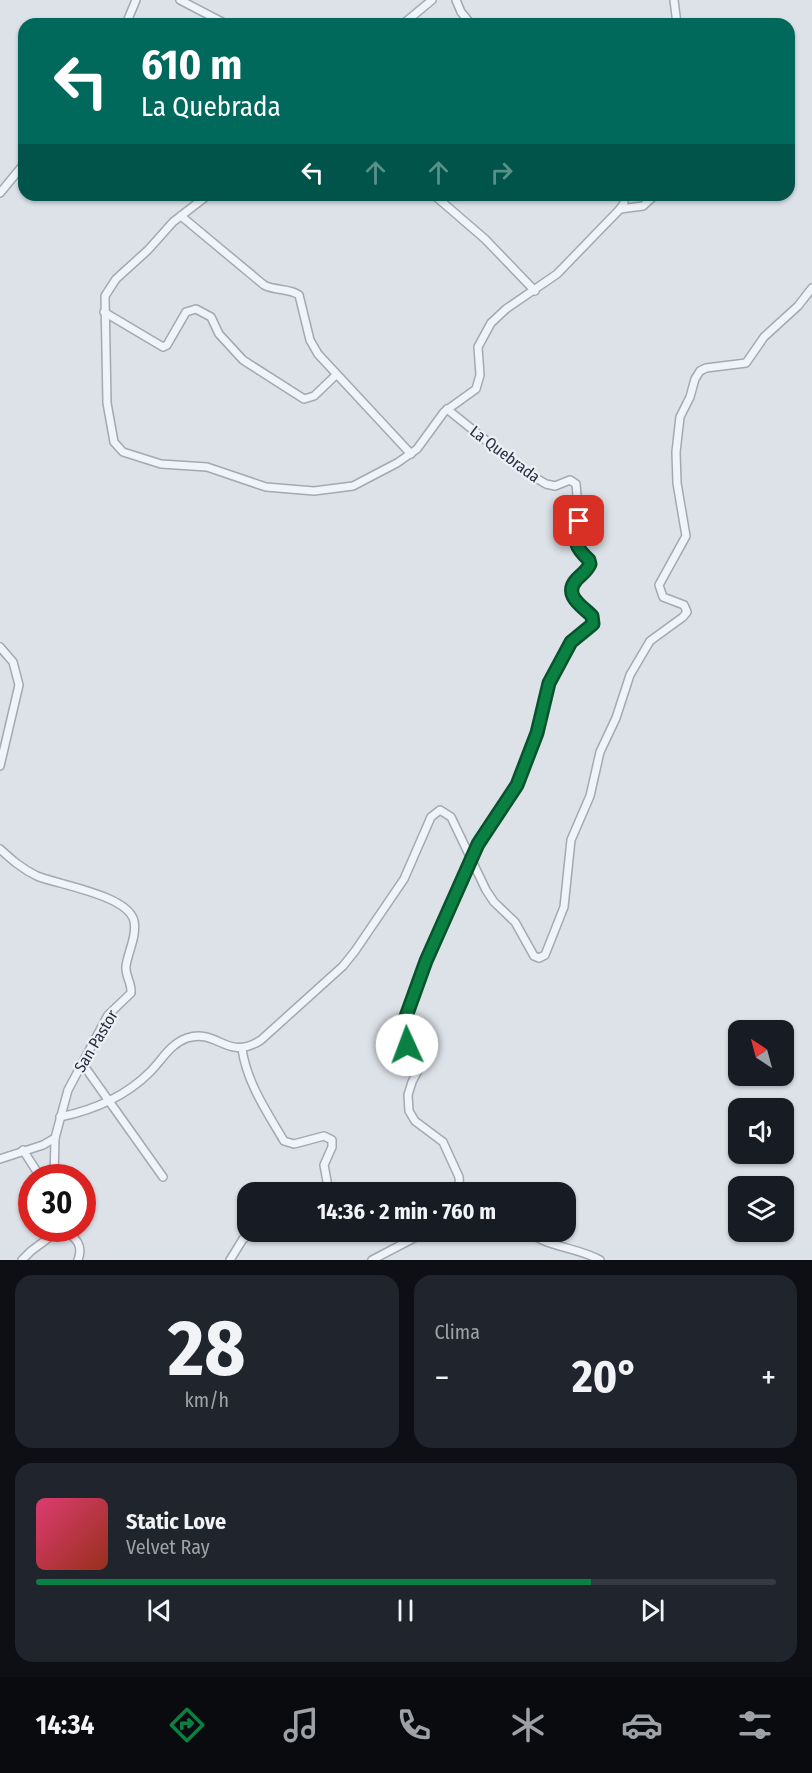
<!DOCTYPE html>
<html lang="es">
<head>
<meta charset="utf-8">
<style>
	:root { --surface:#171b24; --page:#20242c; --text:#f1f3f6; --muted:#9ea1a6; --line:#363941; --accent:#0b8043 }
	body { margin:0; font-family:"Fira Sans Condensed",sans-serif; background:var(--page); color:var(--text); height:100vh; display:flex; flex-direction:column; font-size:22px; white-space:nowrap }
	* { box-sizing:border-box; margin:0 }
	p { font-size:20px; color:var(--muted) }
	.icon { flex:none; width:33px; height:33px; fill:none; stroke:currentColor; stroke-width:2; stroke-linecap:round; stroke-linejoin:round }
	.map { position:relative; height:1260px; overflow:hidden }
	.details { display:flex; flex-direction:column; gap:15px; padding:15px; background:#0d0f14; flex:1 }
	.details>* { flex:none }
	.hud { position:absolute; left:18px; top:18px; width:777px; height:183px; border-radius:18px; box-shadow:0 2px 4px #0004; background:#00695c; color:#fff; overflow:hidden }
	.needle { width:39px; rotate:324deg }
	.buttons { position:absolute; left:728px; top:1020px; display:grid; gap:12px }
	.buttons a { display:grid; place-items:center; width:66px; height:66px; border-radius:12px; background:var(--surface); box-shadow:0 2px 4px #0004; font-size:30px }
	.speed { position:absolute; left:18px; top:1164px; display:flex; gap:12px; font-size:30px; font-weight:700; text-align:center }
	.speed>* { display:grid; place-content:center; width:78px; height:78px; border-radius:50%; background:var(--surface); box-shadow:0 2px 4px #0004; line-height:1 }
	.speed .limit { border:9px solid #d22; background:#fff; color:#111 }
	.pin { position:absolute; display:grid; place-items:center; width:51px; height:51px; color:#fff; margin:-26px; border-radius:12px; box-shadow:0 3px 9px #0006 }
	.me { position:absolute; width:66px; margin:-33px; rotate:358deg; stroke-linejoin:round; filter:drop-shadow(0 0 4px #0008) }
	.turn { display:flex; align-items:center; gap:21px; height:126px; padding:0 24px; font-size:27px }
	.turn .icon { width:78px; height:78px; stroke-width:2.5 }
	.turn b { display:block; font-size:42px; line-height:51px }
	.lanes { display:flex; align-items:center; height:57px; padding:0 24px; background:#0003; justify-content:center; gap:30px; direction:ltr }
	.lanes .off { opacity:.35 }
	.big { font-size:45px; font-weight:700; line-height:1.1 }
	.details .card { flex:1; display:flex; flex-direction:column; justify-content:center; gap:9px; min-width:0; padding:0 21px; border-radius:18px; background:var(--page) }
	.details .dial { align-items:center; gap:0 }
	.dial b { font-size:78px; line-height:1 }
	.song { display:flex; align-items:center; gap:18px }
	.cover { width:72px; height:72px; border-radius:9px; background:linear-gradient(135deg,hsl(340 70% 55%),hsl(10 70% 35%)) }
	.played { height:6px; border-radius:3px; background:linear-gradient(90deg,var(--accent) 75%,var(--line) 75%) }
	.keys { display:flex; justify-content:space-around; direction:ltr }
	.heat { display:flex; justify-content:space-between; align-items:center; font-size:33px; direction:ltr }
	.details .tiles { flex:1; display:grid; gap:15px; grid-template-columns:1fr 1fr }
	.card:last-child { grid-column:span 2 }
	.trip { position:absolute; left:237px; top:1182px; width:339px; height:60px; border-radius:18px; background:var(--surface); box-shadow:0 2px 4px #0004; font-weight:700; line-height:60px; text-align:center }
	.tab-bar { display:flex; height:96px; justify-content:space-around; align-items:center; background:#090b0e; color:var(--muted) }
	.tab-bar .icon { width:42px; height:42px }
	.tab-bar .on { color:var(--accent) }
	.tab-bar b { font-size:27px; color:var(--text) }
	.map>svg:first-child { display:block }
</style>
</head>
<body>
<div class="map">
<svg width="812" height="1260" viewBox="0 0 812 1260">
	<rect width="100%" height="100%" fill="#dde2e9"/>
	<g fill="none" stroke-linecap="round" stroke-linejoin="round">
		<defs>
			<g id="minor">
				<polyline points="180,0 226,24"/>
				<polyline points="456,0 461,12 471,24"/>
				<polyline points="674,0 677,24"/>
				<polyline points="126,24 136,0"/>
				<polyline points="403,24 432,0"/>
				<polyline points="0,193 24,164"/>
				<polyline points="208,195 173,222 148,250 116,279 105,296 107,403 114,442 123,452 161,464 207,467 266,487 314,491 353,486 397,463 417,449 444,412 476,389 480,375 478,347 491,323 506,309 557,274 620,209 624,203 624,195"/>
				<polyline points="434,195 485,239 535,291"/>
				<polyline points="620,209 643,206 655,195"/>
				<path d="M181,216L264,285C275,291 289,288 299,295L310,340L318,354L411,454"/>
				<polyline points="104,312 163,347 167,345 186,312 196,309 211,317 219,334 243,360 304,399 314,396 336,375"/>
				<polyline points="447,409 524,471 546,484 555,486 570,480 576,484 579,518 576,545 580,552 588,558 590,564 574,582 571,591 576,602 593,620 592,626 571,643 549,683 537,733 517,785 478,844 417,981 404,1022 405,1043 411,1048 424,1051 426,1055 412,1082 408,1095 409,1111 415,1121 443,1142 459,1177 460,1192"/>
				<polyline points="0,647 13,662 19,685 0,766"/>
				<path d="M0,849C11,859 22,869 37,876C59,885 128,895 134,921C137,936 128,952 126,966C125,976 132,983 131,993L108,1015L68,1090L55,1138L54,1178"/>
				<path d="M242,1049C247,1083 267,1112 284,1141L294,1144L324,1136L332,1140V1147L324,1165L329,1192"/>
				<polyline points="82,1063 163,1177"/>
				<path d="M60,1117C94,1110 125,1097 150,1072C162,1060 170,1044 187,1038C218,1028 227,1062 261,1040L343,966L355,951L404,879L431,817L440,810L451,817L486,890L494,902L515,922L534,956L539,958L545,955L564,907L571,840L590,796L600,752L616,718L630,675L650,641L683,617L687,612L684,605L663,597L659,585L686,536L677,483L676,452L680,417L690,397L695,379L700,371L706,368L746,363L764,337L798,306L812,288"/>
				<polyline points="23,1150 41,1178"/>
				<polyline points="0,1159 43,1145 55,1138"/>
				<path d="M63,1228C75,1238 84,1244 78,1260"/>
				<polyline points="446,1232 465,1235 467,1232"/>
				<path d="M528,1232C550,1248 576,1247 600,1260"/>
				<polyline points="22,1260 31,1251 62,1228"/>
				<polyline points="230,1260 243,1239 254,1232"/>
				<polyline points="372,1260 418,1236 436,1232"/>
			</g>
		</defs>
		<use href="#minor" stroke="#a2a9b3" stroke-width="10"/>
		<use href="#minor" stroke="#f0f3f7" stroke-width="7"/>
	</g>
	<g fill="none" stroke-linecap="round" stroke-linejoin="round">
		<defs>
			<path id="route" d="M407,1045L404,1038V1022L426,961L478,844L517,785L537,733L549,683L571,642L593,624L592,616C582,606 562,595 577,579C582,574 587,571 590,564L589,560C573,545 575,542 579,521"/>
		</defs>
		<use href="#route" stroke="#07532c" stroke-width="15"/>
		<use href="#route" stroke="#0b8043" stroke-width="10"/>
	</g>
	<g text-anchor="middle" dominant-baseline="central" stroke-width="4.5" stroke-linejoin="round" paint-order="stroke">
		<g font-size="16" fill="#252f41" stroke="#edf1f6">
			<text transform="translate(505 454) rotate(37)">La Quebrada</text>
			<text transform="translate(96 1041) rotate(-59)">San Pastor</text>
		</g>
	</g>
</svg>
<div class="buttons">
<a><svg class="needle" viewBox="-14 -14 28 28"><path d="M0-13l5 13h-10z" fill="#e53935"/><path d="M0 13l5-13h-10z" fill="#9ea1a6"/></svg></a>
<a><svg class="icon" aria-label="sound" viewBox="0 0 24 24"><path d="M4 9h4l5-4v14l-5-4H4zM17 9q2 3 0 6"/></svg></a>
<a><svg class="icon" aria-label="layers" viewBox="0 0 24 24"><path d="M12 4l9 5-9 5-9-5zM3 14l9 5 9-5"/></svg></a>
</div>
<div class="speed"><div class="limit">30</div></div>
<div class="pin" style="left:579px;top:521px;background:#d93025"><svg class="icon" aria-label="arrive" viewBox="0 0 24 24"><path d="M6 21V4h12l-3 4 3 4H6"/></svg></div>
<svg class="me" style="left:407px;top:1045px" viewBox="-20 -20 40 40"><circle r="19" fill="#fff"/><path d="M0-13L10 11 0 6-10 11z" fill="#0b8043"/></svg>
<div class="trip">14:36 · 2 min · 760 m</div>
<div class="hud">
<div class="turn"><svg class="icon" aria-label="left" viewBox="0 0 24 24"><path d="M17 20v-9H6M10 6l-5 5 5 5"/></svg><div><b>610 m</b>La Quebrada</div></div>
<div class="lanes"><svg class="icon" aria-label="left" viewBox="0 0 24 24"><path d="M17 20v-9H6M10 6l-5 5 5 5"/></svg><svg class="icon off" aria-label="ahead" viewBox="0 0 24 24"><path d="M12 20V5M6 11l6-6 6 6"/></svg><svg class="icon off" aria-label="ahead" viewBox="0 0 24 24"><path d="M12 20V5M6 11l6-6 6 6"/></svg><svg class="icon off" aria-label="right" viewBox="0 0 24 24"><path d="M7 20v-9h11M14 6l5 5-5 5"/></svg></div>
</div>
</div>
<section class="details">
<div class="tiles">
<div class="card dial"><b>28</b><p>km/h</p></div>
<div class="card"><p>Clima</p>
<div class="heat"><a>−</a><b class="big">20°</b><a>+</a></div>
</div>
<div class="card">
<div class="song"><i class="cover"></i><div><b>Static Love</b><p>Velvet Ray</p></div></div>
<div class="played"></div>
<div class="keys"><svg class="icon" aria-label="previous" viewBox="0 0 24 24"><path d="M18 5L8 12l10 7zM5 5v14"/></svg><svg class="icon" aria-label="pause" viewBox="0 0 24 24"><path d="M8 5v14M16 5v14"/></svg><svg class="icon" aria-label="next" viewBox="0 0 24 24"><path d="M6 5l10 7-10 7zM19 5v14"/></svg></div>
</div>
</div>
</section>
<nav class="tab-bar">
<b>14:34</b>
<svg class="icon on" aria-label="directions" viewBox="0 0 24 24"><path d="M12 3l9 9-9 9-9-9zM9 14v-3h6M13 9l2 2-2 2"/></svg>
<svg class="icon" aria-label="music" viewBox="0 0 24 24"><path d="M9 18V5l10-2v13"/><circle cx="6" cy="18" r="3"/><circle cx="16" cy="16" r="3"/></svg>
<svg class="icon" aria-label="phone" viewBox="0 0 24 24"><path d="M5 4h4l2 5-3 2q2 4 5 5l2-3 5 2v4C11 20 4 13 5 4z"/></svg>
<svg class="icon" aria-label="climate" viewBox="0 0 24 24"><path d="M12 3v18M4 7l16 10M4 17L20 7"/></svg>
<svg class="icon" aria-label="car" viewBox="0 0 24 24"><path d="M5 17H2v-5l4-1 3-4h7l3 4 3 1v5h-3M9 17h6M6 11h13"/><circle cx="7" cy="17" r="2"/><circle cx="17" cy="17" r="2"/></svg>
<svg class="icon" aria-label="filters" viewBox="0 0 24 24"><path d="M4 7h16M4 17h16"/><circle cx="9" cy="7" r="2"/><circle cx="15" cy="17" r="2"/></svg>
</nav>
</body>
</html>
